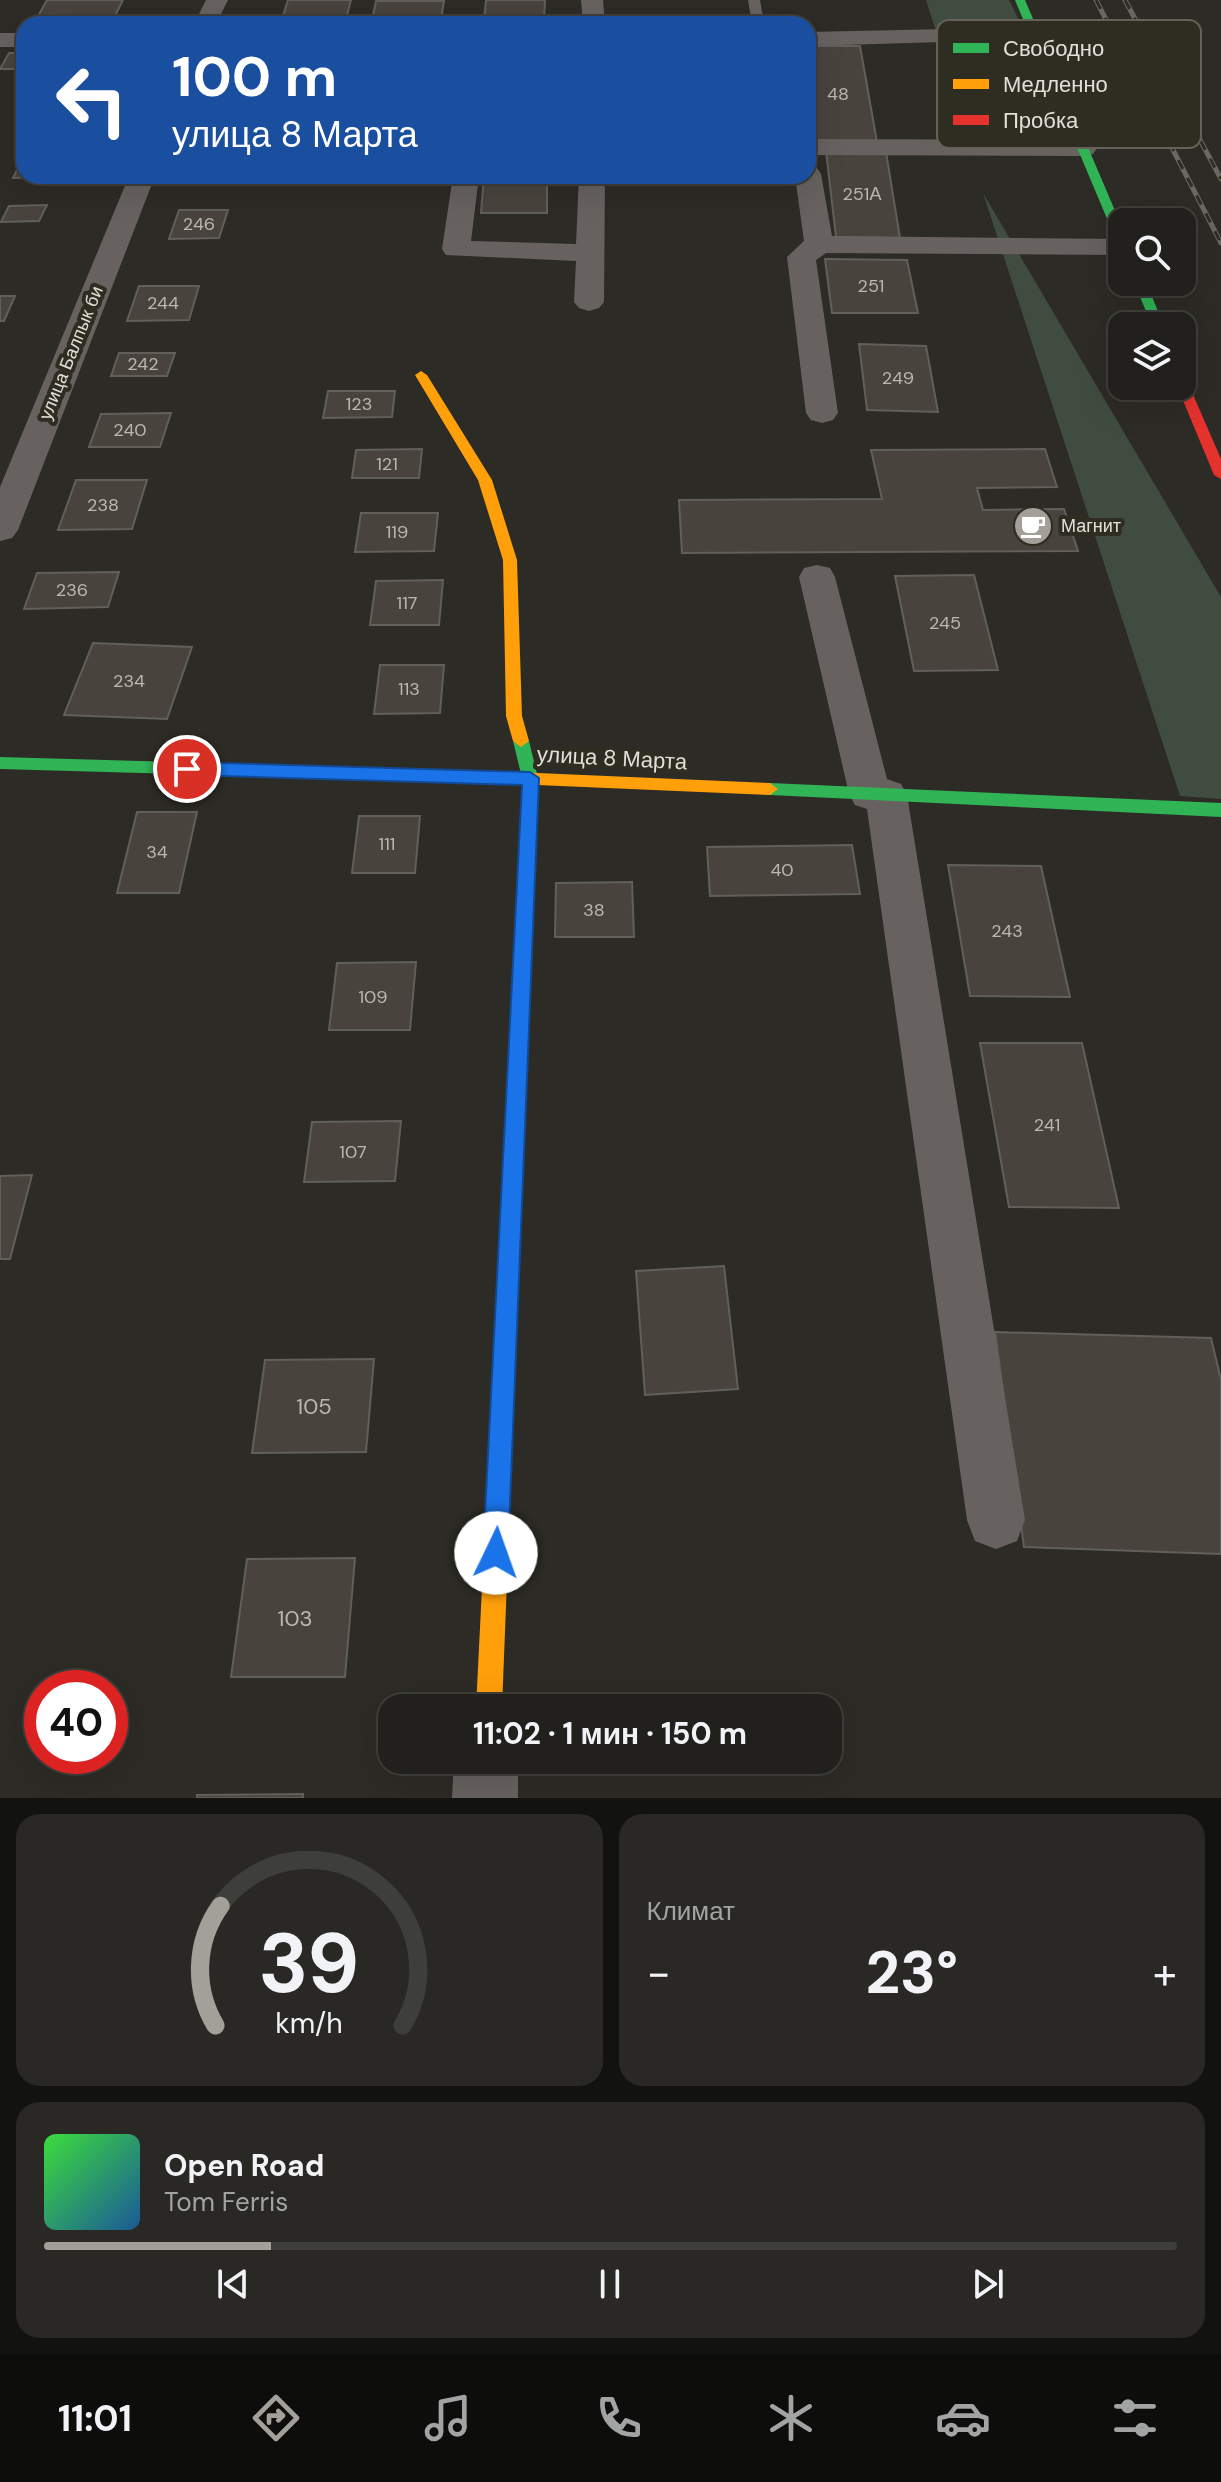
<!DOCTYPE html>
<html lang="ru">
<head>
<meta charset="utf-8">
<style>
	:root { --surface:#21201c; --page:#292825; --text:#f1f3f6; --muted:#a2a3a3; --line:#3e3e3b; --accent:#a2a099 }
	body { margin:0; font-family:"DM Sans",sans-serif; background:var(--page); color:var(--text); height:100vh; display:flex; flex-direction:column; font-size:30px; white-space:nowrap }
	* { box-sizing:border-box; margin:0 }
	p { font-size:26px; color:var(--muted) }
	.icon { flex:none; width:44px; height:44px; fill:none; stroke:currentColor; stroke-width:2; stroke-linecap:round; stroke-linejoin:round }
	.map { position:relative; height:1798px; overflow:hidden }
	.details { display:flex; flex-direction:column; gap:16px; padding:16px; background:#12120f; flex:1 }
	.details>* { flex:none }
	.guide { position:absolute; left:16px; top:16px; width:800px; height:168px; border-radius:24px; box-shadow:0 8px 32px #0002,0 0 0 2px var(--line); background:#1a4fa0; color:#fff; overflow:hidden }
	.fabs { position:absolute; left:1108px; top:208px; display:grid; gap:16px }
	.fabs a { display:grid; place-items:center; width:88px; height:88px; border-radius:16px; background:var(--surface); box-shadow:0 8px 32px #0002,0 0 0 2px var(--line); font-size:40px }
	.speed { position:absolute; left:24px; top:1670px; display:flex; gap:16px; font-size:40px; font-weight:700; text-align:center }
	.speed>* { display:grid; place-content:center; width:104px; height:104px; border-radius:50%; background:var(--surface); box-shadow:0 8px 32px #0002,0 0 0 2px var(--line); line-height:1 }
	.speed .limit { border:12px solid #d22; background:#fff; color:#111 }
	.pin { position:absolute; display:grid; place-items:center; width:68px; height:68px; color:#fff; margin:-34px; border:4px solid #fff; border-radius:50%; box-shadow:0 2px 8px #0007 }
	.me { position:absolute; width:88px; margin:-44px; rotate:3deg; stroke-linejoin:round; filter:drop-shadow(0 0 6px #0008) }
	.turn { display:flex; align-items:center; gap:28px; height:168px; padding:0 24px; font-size:36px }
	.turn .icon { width:104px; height:104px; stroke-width:2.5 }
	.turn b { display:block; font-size:56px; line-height:68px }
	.big { font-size:60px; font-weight:700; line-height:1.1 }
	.details .widget { flex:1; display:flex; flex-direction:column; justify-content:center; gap:12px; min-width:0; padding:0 28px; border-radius:24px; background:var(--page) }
	.details .dial { align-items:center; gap:0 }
	.dial svg { height:208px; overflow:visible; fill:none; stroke:var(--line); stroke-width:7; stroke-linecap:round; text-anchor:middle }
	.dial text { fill:var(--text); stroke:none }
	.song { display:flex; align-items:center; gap:24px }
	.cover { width:96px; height:96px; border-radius:12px; background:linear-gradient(135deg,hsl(120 70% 55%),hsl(210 70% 35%)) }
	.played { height:8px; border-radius:4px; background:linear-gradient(90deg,var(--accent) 20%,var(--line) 20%) }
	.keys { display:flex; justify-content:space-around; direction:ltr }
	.heat { display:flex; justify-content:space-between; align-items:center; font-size:44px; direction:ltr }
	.details .tiles { flex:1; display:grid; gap:16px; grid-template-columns:1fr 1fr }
	.widget:last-child { grid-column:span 2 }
	.trip { position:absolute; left:378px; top:1694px; width:464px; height:80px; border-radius:24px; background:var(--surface); box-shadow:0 8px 32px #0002,0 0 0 2px var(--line); font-weight:700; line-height:80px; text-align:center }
	.tab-bar { display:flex; height:128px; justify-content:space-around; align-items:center; background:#0d0d0b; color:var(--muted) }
	.tab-bar .icon { width:56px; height:56px }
	.tab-bar .current { color:var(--accent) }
	.tab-bar b { font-size:36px; color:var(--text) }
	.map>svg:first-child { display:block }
</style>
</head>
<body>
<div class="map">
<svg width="1221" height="1798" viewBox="0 0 1221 1798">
	<rect width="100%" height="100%" fill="#2c2b25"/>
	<g fill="#404c40">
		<polygon points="926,0 1009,0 1023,28 936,31"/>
		<polygon points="983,193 1221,597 1221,799 1180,796"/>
	</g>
	<g fill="#48433d" stroke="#615f5a" stroke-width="2">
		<polygon points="47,0 123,0 114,18 37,18"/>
		<polygon points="288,0 351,0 346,19 282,19"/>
		<polygon points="486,0 545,0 544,20 484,20"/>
		<polygon points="376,1 444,1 441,20 372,20"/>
		<polygon points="808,46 860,46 877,142 808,142"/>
		<polygon points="9,53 24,53 24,69 0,69"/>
		<polygon points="826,151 886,152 900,238 836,237"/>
		<polygon points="23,158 24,176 71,176 13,178"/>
		<polygon points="484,176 547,176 547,213 481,213"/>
		<polygon points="47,205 39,221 1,222 9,206"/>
		<polygon points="179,210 228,210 219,238 169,239"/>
		<polygon points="825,259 907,260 918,313 832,313"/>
		<polygon points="139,286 199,286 189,320 127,321"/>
		<polygon points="0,296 15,296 4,321 0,321"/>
		<polygon points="859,344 926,346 938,412 867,410"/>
		<polygon points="119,353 175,353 167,376 111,376"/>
		<polygon points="328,391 395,391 392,417 323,418"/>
		<polygon points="171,413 160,447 89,447 101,414"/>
		<polygon points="422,449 419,478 352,478 356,450"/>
		<polygon points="1045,449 1057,487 977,488 983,510 1064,509 1078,551 682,553 679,500 882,499 871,450"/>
		<polygon points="76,480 147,480 132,529 58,530"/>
		<polygon points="361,513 438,513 434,551 355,552"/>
		<polygon points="119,572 108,607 24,609 37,573"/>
		<polygon points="974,575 998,670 914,671 895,576"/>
		<polygon points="443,580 439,625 370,625 376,581"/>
		<polygon points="93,643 192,647 167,719 64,715"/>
		<polygon points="380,665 444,665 440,713 374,714"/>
		<polygon points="137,812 197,812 179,893 117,893"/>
		<polygon points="359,816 420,816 415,873 352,873"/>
		<polygon points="852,845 860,894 710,896 707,847"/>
		<polygon points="948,865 1041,866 1070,997 970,996"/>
		<polygon points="632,882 634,937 555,937 556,883"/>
		<polygon points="416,962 410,1030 329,1030 337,963"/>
		<polygon points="980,1043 1082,1043 1119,1208 1009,1207"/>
		<polygon points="401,1121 395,1181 304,1182 312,1122"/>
		<polygon points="32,1175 10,1259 0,1259 0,1176"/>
		<polygon points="724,1266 738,1389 645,1395 636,1271"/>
		<polygon points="995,1332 1211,1338 1221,1380 1221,1554 1024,1547"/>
		<polygon points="374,1359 366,1452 252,1453 265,1360"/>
		<polygon points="355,1558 345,1677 231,1677 247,1559"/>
		<polygon points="303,1794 303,1798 197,1798 197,1795"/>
	</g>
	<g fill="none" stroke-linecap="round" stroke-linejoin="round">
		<polygon fill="#676260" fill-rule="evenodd" points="748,0 760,0 764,24 752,24"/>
		<g fill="#676260" fill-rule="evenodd">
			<polygon points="206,0 228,0 216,24 194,24"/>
			<polygon points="581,0 603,0 605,24 583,24"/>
			<polygon points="1036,27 1044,29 1048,34 1044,39 808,46 808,32"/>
			<rect x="0" y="33" width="24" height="14"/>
			<polygon points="808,139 1084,140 1093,142 1097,148 1093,154 1084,156 808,155"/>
			<polygon points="808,166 817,168 821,174 832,236 1122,239 1122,255 826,253 816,260 838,413 833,420 822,423 811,420 806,413 787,257 804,241 795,176 808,176"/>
			<polygon points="129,176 155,176 18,530 12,538 0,541 0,487"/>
			<polygon points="453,176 479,176 471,241 576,244 579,176 605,176 604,302 599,308 589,311 579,308 574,302 576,261 446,255 442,249"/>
			<polygon points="817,565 830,568 835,577 887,779 901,784 907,795 1025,1520 1017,1541 996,1549 975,1541 967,1520 867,809 855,805 849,794 799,577 804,568"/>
			<polygon points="454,1760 518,1760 518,1798 452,1798"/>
		</g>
		<g fill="#30b455" fill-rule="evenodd">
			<polygon points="1015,0 1025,0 1122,227 1122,243 1116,240"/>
			<polygon points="1134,282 1146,282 1164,326 1152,326"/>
			<polygon points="521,735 529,741 538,778 517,1326 514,1334 506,1337 498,1334 495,1326 522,778 513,741"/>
			<polygon points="0,757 493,771 501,777 493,783 0,769"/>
			<polygon points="770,783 1221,803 1221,817 770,795 762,789"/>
		</g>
		<g fill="#ff9f0a" fill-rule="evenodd">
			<polygon points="421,371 427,375 492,480 517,560 522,716 529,741 521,747 513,741 506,716 503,560 478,480 415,375"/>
			<polygon points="493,771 770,783 778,789 770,795 493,783 485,777"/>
			<polygon points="506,1315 514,1318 517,1326 502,1708 476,1708 495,1326 498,1318"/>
		</g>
		<polygon fill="#e5322d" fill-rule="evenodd" points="1182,379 1188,383 1221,459 1221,479 1214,475 1177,386 1182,386"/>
		<defs>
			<g id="rail">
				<polyline points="1096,0 1221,243"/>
				<polyline points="1125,0 1221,179"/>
			</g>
		</defs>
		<use href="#rail" stroke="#6a6765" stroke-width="5"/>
		<use href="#rail" stroke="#2f2c22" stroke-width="3" stroke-dasharray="10" stroke-linecap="butt"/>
	</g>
	<polygon fill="#1a73e8" stroke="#114b97" stroke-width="2" points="187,762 530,772 539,778 508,1553 504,1562 496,1565 487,1562 483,1553 522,785 187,775 179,769"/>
	<defs>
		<symbol id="cafe-disc" viewBox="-11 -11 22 22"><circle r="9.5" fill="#a2a099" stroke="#2f2c22"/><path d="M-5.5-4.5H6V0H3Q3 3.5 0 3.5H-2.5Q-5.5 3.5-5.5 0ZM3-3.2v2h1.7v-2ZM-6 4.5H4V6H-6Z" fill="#fff"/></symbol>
	</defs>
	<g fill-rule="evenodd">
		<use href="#cafe-disc" x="1011" y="504" width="44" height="44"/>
	</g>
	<g text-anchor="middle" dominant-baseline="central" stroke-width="8" stroke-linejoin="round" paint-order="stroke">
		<g font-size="18" fill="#bbb8b1">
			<text x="838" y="94">48</text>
			<text x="862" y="194">251А</text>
			<text x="199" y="224">246</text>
			<text x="871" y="286">251</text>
			<text x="163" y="303">244</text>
			<text x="143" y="364">242</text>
			<text x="898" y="378">249</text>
			<text x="359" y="404">123</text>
			<text x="130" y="430">240</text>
			<text x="387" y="464">121</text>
			<text x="103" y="505">238</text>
			<text x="397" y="532">119</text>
			<text x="72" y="590">236</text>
			<text x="407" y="603">117</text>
			<text x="945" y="623">245</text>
			<text x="129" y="681">234</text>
			<text x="409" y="689">113</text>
			<text x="387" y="844">111</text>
			<text x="157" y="852">34</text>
			<text x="782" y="870">40</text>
			<text x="594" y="910">38</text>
			<text x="1007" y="931">243</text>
			<text x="373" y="997">109</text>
			<text x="1047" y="1125">241</text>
			<text x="353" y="1152">107</text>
		</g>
		<g font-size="18" fill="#e1dfd8" stroke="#2f2c22">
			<text transform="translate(71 353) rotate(-68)">улица Балпык би</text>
		</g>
		<g font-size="18" fill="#e1dfd8" stroke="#2f2c22" text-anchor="start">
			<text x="1061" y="526">Магнит</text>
		</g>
		<g font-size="22" fill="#e1dfd8" stroke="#2f2c22">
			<text transform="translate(612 758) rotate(3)">улица 8 Марта</text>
		</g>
		<g font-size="22" fill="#bbb8b1">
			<text x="314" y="1406">105</text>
			<text x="295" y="1618">103</text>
		</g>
	</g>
	<rect x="937" y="20" width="264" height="128" rx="12" fill="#2f2c22" stroke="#646259" stroke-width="2"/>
	<rect x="953" y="43" width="36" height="10" fill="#30b455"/>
	<rect x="953" y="79" width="36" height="10" fill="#ff9f0a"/>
	<rect x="953" y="115" width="36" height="10" fill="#e5322d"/>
	<g font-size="22" fill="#e1dfd8">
		<text x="1003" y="56">Свободно</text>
		<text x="1003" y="92">Медленно</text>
		<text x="1003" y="128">Пробка</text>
	</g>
</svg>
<div class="fabs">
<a><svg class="icon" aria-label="search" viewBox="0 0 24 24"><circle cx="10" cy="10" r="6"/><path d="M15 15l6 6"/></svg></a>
<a><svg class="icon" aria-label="layers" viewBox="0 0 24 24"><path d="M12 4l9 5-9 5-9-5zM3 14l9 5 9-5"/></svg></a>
</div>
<div class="speed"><div class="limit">40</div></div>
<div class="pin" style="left:187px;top:769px;background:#d93025"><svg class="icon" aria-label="arrive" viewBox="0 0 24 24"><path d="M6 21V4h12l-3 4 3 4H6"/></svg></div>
<svg class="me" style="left:496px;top:1553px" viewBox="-20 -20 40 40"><circle r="19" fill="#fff"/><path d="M0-13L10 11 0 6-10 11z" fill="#1a73e8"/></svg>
<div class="trip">11:02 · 1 мин · 150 m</div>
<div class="guide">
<div class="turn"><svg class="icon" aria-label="left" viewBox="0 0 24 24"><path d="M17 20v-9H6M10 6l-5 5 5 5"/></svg><div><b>100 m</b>улица 8 Марта</div></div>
</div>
</div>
<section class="details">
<div class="tiles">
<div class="widget dial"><svg viewBox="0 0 100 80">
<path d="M14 69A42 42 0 1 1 86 69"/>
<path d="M14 69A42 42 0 0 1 16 23" stroke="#a2a099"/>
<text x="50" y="56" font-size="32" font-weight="700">39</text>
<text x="50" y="72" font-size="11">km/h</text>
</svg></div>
<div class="widget"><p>Климат</p>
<div class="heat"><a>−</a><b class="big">23°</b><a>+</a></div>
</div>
<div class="widget">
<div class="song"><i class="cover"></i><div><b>Open Road</b><p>Tom Ferris</p></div></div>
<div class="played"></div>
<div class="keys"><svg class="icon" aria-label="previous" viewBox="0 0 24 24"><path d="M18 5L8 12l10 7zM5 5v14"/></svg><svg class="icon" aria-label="pause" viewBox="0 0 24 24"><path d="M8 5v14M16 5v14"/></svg><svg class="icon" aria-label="next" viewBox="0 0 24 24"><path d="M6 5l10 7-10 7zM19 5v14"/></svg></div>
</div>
</div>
</section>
<nav class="tab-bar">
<b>11:01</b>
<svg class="icon current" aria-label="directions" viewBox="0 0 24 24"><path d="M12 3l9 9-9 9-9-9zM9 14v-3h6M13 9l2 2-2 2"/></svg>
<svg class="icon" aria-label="music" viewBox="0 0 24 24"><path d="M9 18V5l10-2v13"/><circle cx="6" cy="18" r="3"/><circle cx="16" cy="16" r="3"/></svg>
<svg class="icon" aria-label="phone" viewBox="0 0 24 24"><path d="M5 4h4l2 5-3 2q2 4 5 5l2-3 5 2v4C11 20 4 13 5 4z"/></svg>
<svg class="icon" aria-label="climate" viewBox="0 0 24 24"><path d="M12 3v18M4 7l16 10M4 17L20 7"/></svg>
<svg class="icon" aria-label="car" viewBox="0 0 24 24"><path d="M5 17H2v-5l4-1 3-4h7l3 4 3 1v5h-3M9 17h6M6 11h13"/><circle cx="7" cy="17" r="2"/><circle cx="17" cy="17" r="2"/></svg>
<svg class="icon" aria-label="filters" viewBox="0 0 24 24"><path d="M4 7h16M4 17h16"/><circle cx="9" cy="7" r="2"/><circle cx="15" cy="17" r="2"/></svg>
</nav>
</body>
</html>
